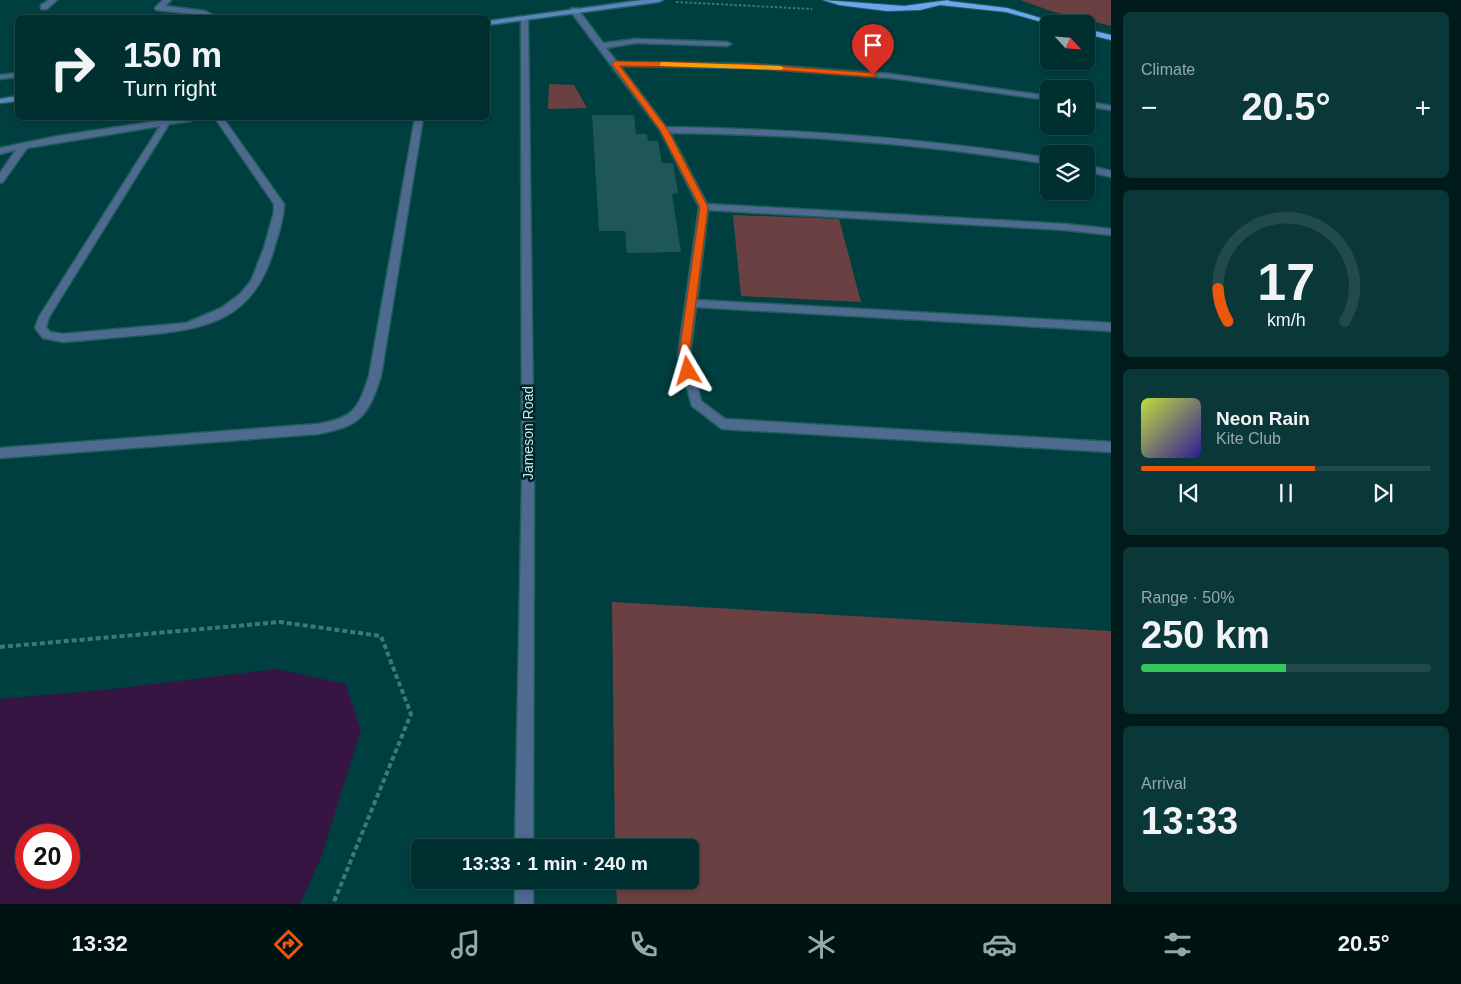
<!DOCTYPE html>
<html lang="en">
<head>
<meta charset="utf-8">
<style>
	:root { --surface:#002f30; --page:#0a3738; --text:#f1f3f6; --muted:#95a9ab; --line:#224a4c; --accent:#ea580c }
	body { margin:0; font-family:Arial,sans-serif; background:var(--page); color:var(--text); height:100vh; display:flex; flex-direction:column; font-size:19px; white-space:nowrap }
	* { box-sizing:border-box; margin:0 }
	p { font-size:16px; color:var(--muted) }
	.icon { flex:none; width:28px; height:28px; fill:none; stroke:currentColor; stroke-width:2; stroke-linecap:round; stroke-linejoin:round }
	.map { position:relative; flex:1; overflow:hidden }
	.drawer { display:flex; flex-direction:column; gap:12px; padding:12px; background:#001a1a; width:350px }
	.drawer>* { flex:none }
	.hud { position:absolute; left:15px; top:15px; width:475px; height:105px; border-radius:8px; box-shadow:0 2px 8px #0003,0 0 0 1px var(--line); background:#002f30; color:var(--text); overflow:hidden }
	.needle { width:32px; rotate:116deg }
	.tools { position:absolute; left:1040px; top:15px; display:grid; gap:10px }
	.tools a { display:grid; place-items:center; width:55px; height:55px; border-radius:8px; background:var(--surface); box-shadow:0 2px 8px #0003,0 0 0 1px var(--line); font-size:25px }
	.speed { position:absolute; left:15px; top:824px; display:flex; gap:10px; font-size:25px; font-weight:700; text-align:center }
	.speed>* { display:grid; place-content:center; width:65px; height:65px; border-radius:50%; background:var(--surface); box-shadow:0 2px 8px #0003,0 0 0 1px var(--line); line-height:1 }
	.speed .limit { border:8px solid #d22; background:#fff; color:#111 }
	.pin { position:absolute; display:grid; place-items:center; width:42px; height:42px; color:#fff; margin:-51px -21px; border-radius:50% 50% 50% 0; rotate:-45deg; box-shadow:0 0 5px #0007 }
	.pin .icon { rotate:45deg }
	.me { position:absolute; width:55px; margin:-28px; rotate:353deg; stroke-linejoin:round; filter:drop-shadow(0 0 4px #0008) }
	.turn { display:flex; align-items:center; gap:18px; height:105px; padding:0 25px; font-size:22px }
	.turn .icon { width:65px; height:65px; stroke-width:2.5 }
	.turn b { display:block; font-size:35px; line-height:42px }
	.big { font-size:38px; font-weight:800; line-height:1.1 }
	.drawer .widget { flex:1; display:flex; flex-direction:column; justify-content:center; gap:8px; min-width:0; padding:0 18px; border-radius:8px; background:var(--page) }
	.drawer .dial { align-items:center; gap:0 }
	.dial svg { height:130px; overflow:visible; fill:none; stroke:var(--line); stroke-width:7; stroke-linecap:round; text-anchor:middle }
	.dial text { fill:var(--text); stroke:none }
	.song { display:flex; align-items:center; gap:15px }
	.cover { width:60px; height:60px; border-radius:8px; background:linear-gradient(135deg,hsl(70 70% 55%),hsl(250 70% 35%)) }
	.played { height:5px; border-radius:2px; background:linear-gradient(90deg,var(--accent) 60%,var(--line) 60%) }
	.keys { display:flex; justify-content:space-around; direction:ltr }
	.heat { display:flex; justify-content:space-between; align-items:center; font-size:28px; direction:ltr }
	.charge { height:8px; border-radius:4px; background:linear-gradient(90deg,#34c759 50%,var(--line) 0) }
	.trip { position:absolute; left:411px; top:839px; width:288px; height:50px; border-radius:8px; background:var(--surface); box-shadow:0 2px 8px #0003,0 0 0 1px var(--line); font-weight:800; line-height:50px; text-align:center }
	.tab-bar { display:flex; height:80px; justify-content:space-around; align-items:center; background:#001313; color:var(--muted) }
	.tab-bar .icon { width:35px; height:35px }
	.tab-bar .current { color:var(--accent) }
	.tab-bar b { font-size:22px; color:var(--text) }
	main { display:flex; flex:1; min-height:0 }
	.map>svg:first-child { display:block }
</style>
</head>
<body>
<main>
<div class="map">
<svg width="1111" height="904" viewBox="0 0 1111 904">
	<rect width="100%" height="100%" fill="#003f40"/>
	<g fill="#6b4042">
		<polygon points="1020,0 1111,0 1111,26 1054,12"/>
		<polygon points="549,84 574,85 587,108 548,109"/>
		<polygon points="733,215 839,219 861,302 741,296"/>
		<polygon points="612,602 1111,631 1111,904 617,904 616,880 690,880 690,848 615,847"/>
	</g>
	<path fill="#371543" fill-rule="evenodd" d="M276,669L346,684L361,730L321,857L300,904H0V699L113,689ZM26,835H69V878H26Z"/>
	<polygon fill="#1f5657" points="592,115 634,115 636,134 647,134 648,141 658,141 662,163 673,163 678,193 672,194 681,252 627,253 625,231 599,231"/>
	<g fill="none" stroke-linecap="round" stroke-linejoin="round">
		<defs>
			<g id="service">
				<polygon points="49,0 57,0 47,9 41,9 41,5"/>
				<polygon points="163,0 171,0 165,6 205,11 213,15 211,18 204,18 203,15 156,10 155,8"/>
				<path d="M571,8H577L603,43L636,39L727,42L731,44L727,46L636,43L606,48L617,62L750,64L891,74L1049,96V100L891,78L750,68L620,66L666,127C795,129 922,138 1049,158V164C923,144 797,134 670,133L707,204L1065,224L1111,229V235L1065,230L708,210L697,300L1111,323V331L696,307L690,355L701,401L725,419L1111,442V452L722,429L692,406L678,355L699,207L660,130L571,12Z"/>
				<polygon points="18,73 18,77 0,79 0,75"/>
				<polygon points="1086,101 1111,106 1111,110 1086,106"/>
				<path d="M178,118H195L191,121L169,124L49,317L46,327L50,332L63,334L186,323L221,308L239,295L251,281L264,248L274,212V204L215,118H223L284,204C284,220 277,237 273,252C252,321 206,329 143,335C116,337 90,340 63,342L43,338L35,328L39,317L160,126L27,148L3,182L0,183V173L16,150L0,154V148L58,136Z"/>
				<path d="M415,118H423L381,376C368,416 361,426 318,434L0,458V448L318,424C354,418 358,409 369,376Z"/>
				<polygon points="1086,165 1111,171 1111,177 1086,171"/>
			</g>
			<g id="minor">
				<polygon points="521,16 528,18 534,483 533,848 515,848 522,483"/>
				<rect x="515" y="880" width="18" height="24"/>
			</g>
			<g id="secondary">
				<polygon points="643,0 663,0 659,2 488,25 488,21"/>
				<polygon points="18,96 18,101 0,103 0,99"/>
			</g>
			<g id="trunk">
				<polygon points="823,0 904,6 949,0 948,1 1007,8 1061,24 1049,24 1006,12 940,5 920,10 887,11 839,5"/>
				<polygon points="1086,29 1111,35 1111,40 1086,34"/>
			</g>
		</defs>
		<use href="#service" stroke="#225e5f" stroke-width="3"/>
		<use href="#minor" stroke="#225e5f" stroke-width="3"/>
		<use href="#secondary" stroke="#225e5f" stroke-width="3"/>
		<use href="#trunk" stroke="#225e5f" stroke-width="2"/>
		<polyline stroke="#3f7879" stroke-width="2" stroke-dasharray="2.5 2" stroke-linecap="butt" points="676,2 812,9"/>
		<polyline stroke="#3f7879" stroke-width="4" stroke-dasharray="5 3" stroke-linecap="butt" points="0,647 280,622 381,636 411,714 333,904"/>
		<use href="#service" fill="#4f6a8f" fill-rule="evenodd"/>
		<use href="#minor" fill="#4f6a8f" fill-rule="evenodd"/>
		<use href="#secondary" fill="#5a86c0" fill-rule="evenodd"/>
		<use href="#trunk" fill="#6ea5ee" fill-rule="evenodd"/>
	</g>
	<polygon fill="#ea580c" stroke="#983908" points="615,61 750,64 873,73 877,75 873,77 750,68 620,66 668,130 708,207 689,355 693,371 688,375 683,371 679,355 700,207 660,130 612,64"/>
	<polygon fill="#f59e0b" points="662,62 781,66 784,68 781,70 660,66 660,63"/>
	<g text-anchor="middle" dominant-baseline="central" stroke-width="5" stroke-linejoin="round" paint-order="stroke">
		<g font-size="14" fill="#beecec" stroke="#022324">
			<text transform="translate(528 433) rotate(-90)">Jameson Road</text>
		</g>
	</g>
</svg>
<div class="tools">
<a><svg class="needle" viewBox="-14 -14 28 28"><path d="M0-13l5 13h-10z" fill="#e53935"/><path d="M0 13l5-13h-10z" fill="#95a9ab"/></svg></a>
<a><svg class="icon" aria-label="sound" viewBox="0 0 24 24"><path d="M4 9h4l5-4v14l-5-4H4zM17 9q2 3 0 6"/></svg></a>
<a><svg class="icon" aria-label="layers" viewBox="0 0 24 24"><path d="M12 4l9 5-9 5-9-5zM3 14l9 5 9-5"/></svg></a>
</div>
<div class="speed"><div class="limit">20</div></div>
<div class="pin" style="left:873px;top:75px;background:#d93025"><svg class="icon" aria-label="arrive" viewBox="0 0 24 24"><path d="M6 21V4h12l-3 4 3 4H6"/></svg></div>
<svg class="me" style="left:688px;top:371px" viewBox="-20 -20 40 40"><path d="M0-17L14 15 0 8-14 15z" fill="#ea580c" stroke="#fff" stroke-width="4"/></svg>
<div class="trip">13:33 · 1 min · 240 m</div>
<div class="hud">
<div class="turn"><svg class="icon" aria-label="right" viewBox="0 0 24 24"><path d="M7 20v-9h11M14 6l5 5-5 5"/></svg><div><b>150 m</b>Turn right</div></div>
</div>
</div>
<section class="drawer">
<div class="widget"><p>Climate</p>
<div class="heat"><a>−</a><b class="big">20.5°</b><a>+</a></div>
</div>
<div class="widget dial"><svg viewBox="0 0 100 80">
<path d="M14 69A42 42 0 1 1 86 69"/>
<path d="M14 69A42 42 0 0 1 8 49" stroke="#ea580c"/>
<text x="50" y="56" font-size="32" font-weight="700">17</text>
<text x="50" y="72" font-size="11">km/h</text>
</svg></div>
<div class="widget">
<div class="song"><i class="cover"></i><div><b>Neon Rain</b><p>Kite Club</p></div></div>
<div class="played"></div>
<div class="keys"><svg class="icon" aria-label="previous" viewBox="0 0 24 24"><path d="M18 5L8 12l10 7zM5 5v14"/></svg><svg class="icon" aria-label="pause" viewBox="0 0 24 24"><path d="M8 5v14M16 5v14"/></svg><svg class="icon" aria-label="next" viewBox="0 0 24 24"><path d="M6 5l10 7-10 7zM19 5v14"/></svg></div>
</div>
<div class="widget"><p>Range · 50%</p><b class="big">250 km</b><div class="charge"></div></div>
<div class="widget"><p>Arrival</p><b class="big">13:33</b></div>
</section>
</main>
<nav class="tab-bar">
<b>13:32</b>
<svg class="icon current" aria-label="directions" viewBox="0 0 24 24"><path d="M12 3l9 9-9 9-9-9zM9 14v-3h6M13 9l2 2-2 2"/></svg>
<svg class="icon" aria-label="music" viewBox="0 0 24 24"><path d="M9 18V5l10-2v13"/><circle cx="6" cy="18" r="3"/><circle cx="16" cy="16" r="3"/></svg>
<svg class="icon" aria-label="phone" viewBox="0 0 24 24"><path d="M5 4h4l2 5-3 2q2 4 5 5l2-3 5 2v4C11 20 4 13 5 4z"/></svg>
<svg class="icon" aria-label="climate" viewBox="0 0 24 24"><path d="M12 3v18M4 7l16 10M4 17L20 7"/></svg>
<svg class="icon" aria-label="car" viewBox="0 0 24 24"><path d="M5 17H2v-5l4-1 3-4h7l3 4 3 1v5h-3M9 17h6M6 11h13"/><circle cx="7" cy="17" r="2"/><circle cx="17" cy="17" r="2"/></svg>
<svg class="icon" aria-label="filters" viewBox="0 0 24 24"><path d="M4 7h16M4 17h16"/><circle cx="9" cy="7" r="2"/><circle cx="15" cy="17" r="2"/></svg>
<b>20.5°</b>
</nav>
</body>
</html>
